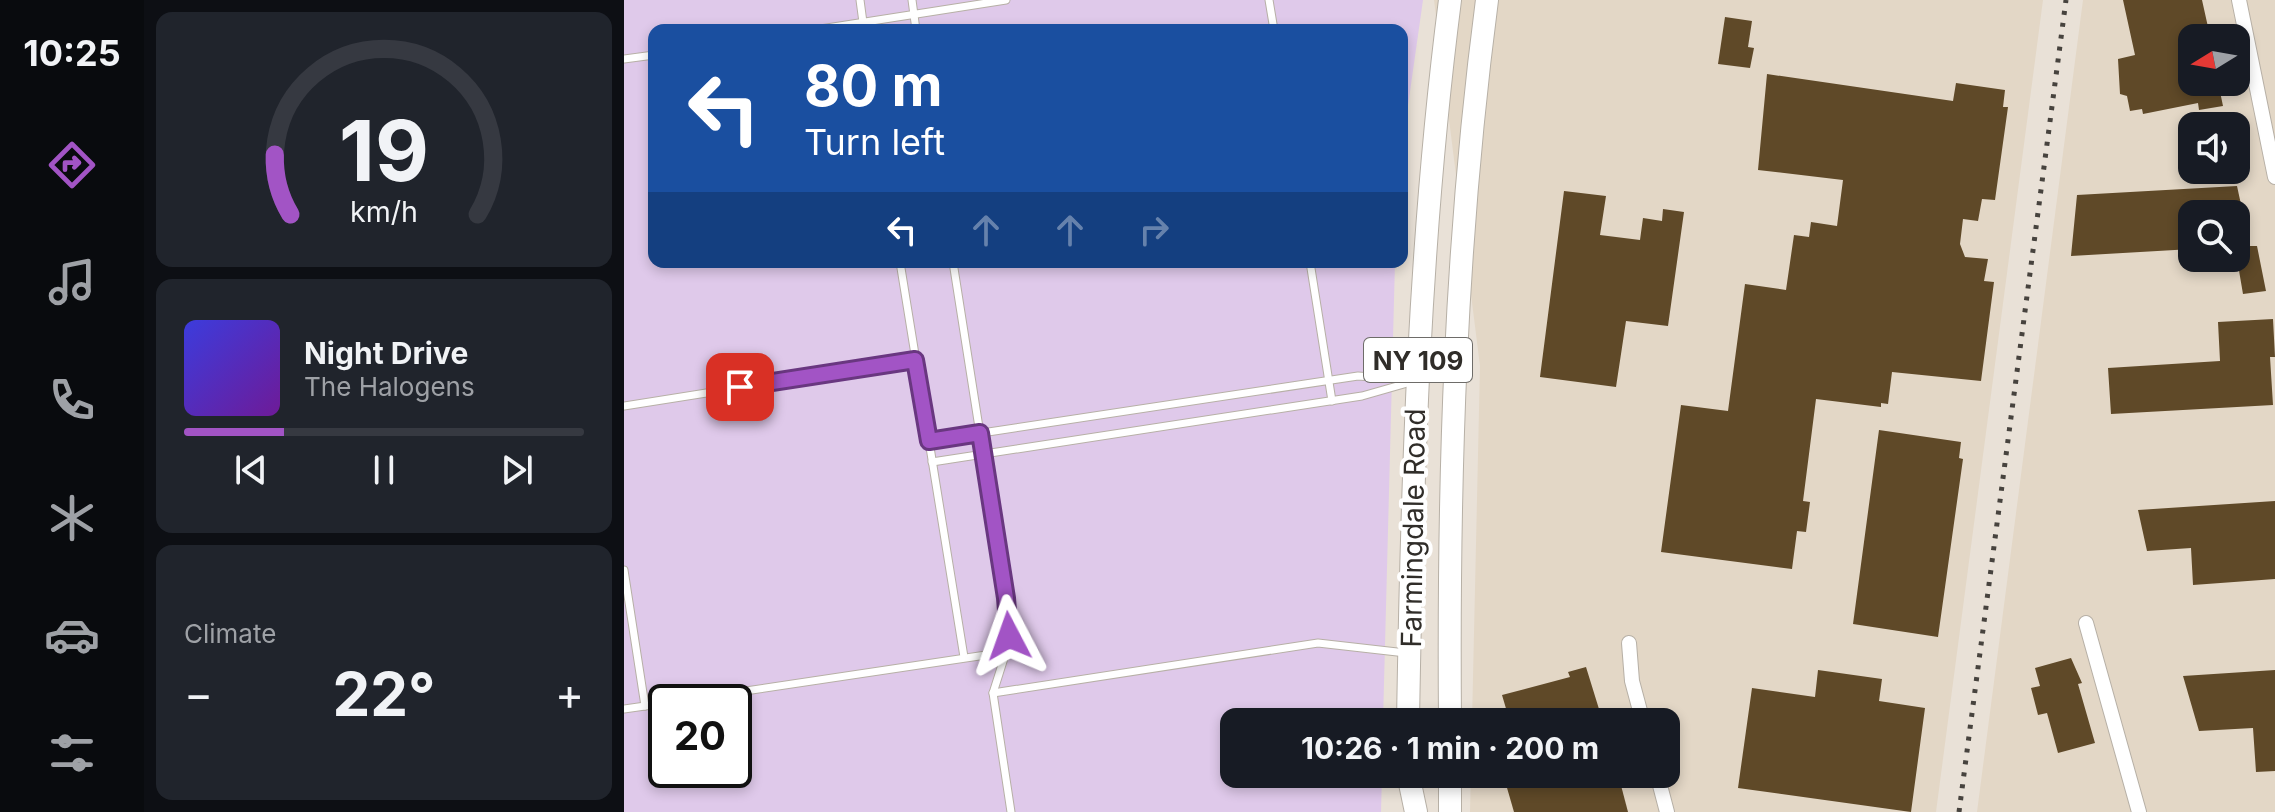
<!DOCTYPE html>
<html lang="en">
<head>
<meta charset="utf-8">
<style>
	:root { --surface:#171b24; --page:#20242c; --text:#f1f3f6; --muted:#9ea1a6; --line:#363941; --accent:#a254c5 }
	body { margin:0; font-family:Inter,sans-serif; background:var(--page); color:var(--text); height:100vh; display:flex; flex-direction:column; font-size:30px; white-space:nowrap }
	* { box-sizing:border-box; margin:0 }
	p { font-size:26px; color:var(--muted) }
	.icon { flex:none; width:44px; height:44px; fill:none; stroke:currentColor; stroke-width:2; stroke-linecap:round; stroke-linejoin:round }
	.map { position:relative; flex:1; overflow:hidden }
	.drawer { display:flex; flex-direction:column; gap:12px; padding:12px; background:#0d0f14; width:480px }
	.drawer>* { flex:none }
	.hud { position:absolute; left:24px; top:24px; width:760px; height:244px; border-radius:16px; box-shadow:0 4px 12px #0003; background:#1a4fa0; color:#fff; overflow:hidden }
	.needle { width:52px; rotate:259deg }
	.tools { position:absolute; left:1554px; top:24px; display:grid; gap:16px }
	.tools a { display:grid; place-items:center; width:72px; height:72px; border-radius:16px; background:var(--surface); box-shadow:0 4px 12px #0003; font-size:40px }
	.speed { position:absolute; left:24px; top:684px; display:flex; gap:16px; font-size:40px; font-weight:700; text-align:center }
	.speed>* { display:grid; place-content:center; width:104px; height:104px; border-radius:50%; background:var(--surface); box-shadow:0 4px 12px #0003; line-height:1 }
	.speed .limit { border:4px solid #111; border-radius:12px; background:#fff; color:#111 }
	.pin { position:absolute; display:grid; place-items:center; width:68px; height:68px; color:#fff; margin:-34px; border-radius:16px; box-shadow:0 4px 12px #0006 }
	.me { position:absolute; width:88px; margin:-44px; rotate:356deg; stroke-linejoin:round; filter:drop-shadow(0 0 6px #0008) }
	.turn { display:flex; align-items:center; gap:28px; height:168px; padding:0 24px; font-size:36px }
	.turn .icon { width:104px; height:104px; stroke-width:2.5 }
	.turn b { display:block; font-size:56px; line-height:68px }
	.lanes { display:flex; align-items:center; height:76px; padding:0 24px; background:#0003; justify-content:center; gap:40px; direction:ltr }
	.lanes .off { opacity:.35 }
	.big { font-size:60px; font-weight:700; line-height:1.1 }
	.drawer .card { flex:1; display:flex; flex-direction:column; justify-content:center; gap:12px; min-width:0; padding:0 28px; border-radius:16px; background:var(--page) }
	.drawer .dial { align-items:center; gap:0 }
	.dial svg { height:208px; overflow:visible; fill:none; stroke:var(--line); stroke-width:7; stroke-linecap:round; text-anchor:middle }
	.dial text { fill:var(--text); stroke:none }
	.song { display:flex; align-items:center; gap:24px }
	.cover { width:96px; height:96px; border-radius:12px; background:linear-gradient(135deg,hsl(240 70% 55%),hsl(280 70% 35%)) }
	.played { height:8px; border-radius:4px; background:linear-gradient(90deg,var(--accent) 25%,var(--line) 25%) }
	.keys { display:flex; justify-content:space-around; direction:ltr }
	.heat { display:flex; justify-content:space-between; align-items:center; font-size:44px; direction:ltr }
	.trip { position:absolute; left:596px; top:708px; width:460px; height:80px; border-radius:16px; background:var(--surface); box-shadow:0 4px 12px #0003; font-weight:700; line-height:80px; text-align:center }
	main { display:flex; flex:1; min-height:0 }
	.dock { display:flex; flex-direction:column; width:144px; justify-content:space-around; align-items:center; background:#090b0e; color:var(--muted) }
	.dock .icon { width:56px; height:56px }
	.dock .active { color:var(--accent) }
	.dock b { font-size:36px; color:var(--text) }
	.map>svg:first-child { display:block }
</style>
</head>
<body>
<main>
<nav class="dock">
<b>10:25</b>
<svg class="icon active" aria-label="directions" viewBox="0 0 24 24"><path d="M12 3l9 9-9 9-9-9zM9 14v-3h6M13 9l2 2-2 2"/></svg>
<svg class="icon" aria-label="music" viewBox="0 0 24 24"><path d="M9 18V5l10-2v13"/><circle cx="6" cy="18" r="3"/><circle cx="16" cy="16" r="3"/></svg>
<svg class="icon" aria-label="phone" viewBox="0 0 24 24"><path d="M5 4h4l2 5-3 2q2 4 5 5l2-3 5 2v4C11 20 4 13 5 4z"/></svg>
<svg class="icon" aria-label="climate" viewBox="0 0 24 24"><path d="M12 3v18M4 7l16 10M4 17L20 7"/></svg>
<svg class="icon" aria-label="car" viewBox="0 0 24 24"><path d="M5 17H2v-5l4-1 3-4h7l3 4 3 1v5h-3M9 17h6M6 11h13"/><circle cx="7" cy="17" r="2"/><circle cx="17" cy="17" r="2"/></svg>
<svg class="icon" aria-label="filters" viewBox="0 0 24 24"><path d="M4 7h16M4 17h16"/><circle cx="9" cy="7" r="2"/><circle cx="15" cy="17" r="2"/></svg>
</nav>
<section class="drawer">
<div class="card dial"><svg viewBox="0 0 100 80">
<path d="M14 69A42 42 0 1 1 86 69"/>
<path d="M14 69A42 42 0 0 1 8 46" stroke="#a254c5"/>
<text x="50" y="56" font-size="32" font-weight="700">19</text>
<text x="50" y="72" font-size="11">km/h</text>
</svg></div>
<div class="card">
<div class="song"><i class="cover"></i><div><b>Night Drive</b><p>The Halogens</p></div></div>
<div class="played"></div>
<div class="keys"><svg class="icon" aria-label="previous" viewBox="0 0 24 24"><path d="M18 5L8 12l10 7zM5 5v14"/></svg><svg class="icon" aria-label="pause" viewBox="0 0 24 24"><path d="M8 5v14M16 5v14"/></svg><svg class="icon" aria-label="next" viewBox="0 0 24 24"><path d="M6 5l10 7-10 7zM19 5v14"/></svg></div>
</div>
<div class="card"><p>Climate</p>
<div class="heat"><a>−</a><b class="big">22°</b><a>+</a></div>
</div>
</section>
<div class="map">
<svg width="1651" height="812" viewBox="0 0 1651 812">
	<rect width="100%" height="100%" fill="#e9e1d7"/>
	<g fill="#e3d7c6" fill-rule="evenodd">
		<polygon points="810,0 1419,0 1312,812 846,812 847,774 1042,774 1042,722 848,722 856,366"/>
		<path d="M1459,0H1651V812H1353ZM1568,38H1612V82H1568ZM1568,126H1612V170H1568ZM1568,214H1612V258H1568Z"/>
	</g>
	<path fill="#dfc9ea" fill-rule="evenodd" d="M0,0H799L778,148V30H30V262H771L759,722H610V774H758L757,812H0ZM42,702H110V770H42Z"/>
	<g fill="#5f4928">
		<polygon points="1499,0 1578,0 1586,36 1568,38 1568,82 1594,82 1599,106 1575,110 1574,103 1519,114 1518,109 1506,111 1503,96 1496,94 1494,59 1511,55"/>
		<polygon points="1101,17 1128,21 1124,47 1130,48 1126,68 1094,64"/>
		<polygon points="1143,74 1329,101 1332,83 1381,90 1379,107 1384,107 1371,200 1358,199 1354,221 1339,219 1336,244 1341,257 1364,259 1360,281 1370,282 1357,381 1268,372 1264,404 1257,403 1257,407 1192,399 1179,501 1186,502 1182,532 1173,531 1168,569 1037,552 1057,405 1104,411 1121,284 1162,290 1170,235 1185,237 1187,222 1213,226 1219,180 1134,170"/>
		<polygon points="1613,186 1626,246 1633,246 1642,291 1619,294 1612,253 1612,214 1568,214 1568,249 1447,256 1453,195"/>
		<polygon points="940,191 982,196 976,235 1016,240 1019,218 1038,221 1039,209 1060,212 1044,326 1002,321 992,387 916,377"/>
		<polygon points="1649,319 1651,357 1646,357 1649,405 1487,414 1484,368 1596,361 1594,322"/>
		<polygon points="1255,430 1337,442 1335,458 1339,459 1314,637 1229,624"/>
		<polygon points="1651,501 1651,579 1569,585 1567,548 1523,551 1514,510"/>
		<polygon points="1447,658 1458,683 1454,684 1471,743 1434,753 1423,713 1414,715 1407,688 1416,686 1411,668"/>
		<polygon points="962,667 979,722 886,722 878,695 946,677 944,672"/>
		<polygon points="1194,670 1258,679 1255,701 1301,708 1287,812 1114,788 1128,688 1191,697"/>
		<polygon points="1651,670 1651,771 1632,772 1629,728 1575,731 1559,676"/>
		<polygon points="879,774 994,774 1004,812 890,812"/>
	</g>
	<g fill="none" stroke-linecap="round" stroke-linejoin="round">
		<defs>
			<g id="service">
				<polyline points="236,0 240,30"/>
				<polyline points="288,0 292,30"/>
				<polyline points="645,0 650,30"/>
				<polyline points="190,30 382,0"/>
				<polyline points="0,59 30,55"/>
				<polyline points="276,262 340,657"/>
				<polyline points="329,262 384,612 382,652 369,693 387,812"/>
				<polyline points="686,262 708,401"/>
				<polyline points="0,406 291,360"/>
				<polyline points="305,441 734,376 790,380"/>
				<polyline points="308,462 738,396 787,382"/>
				<polyline points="0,570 21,706"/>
				<polyline points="369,693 694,643 782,653"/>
				<polyline points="48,702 382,652"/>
				<polyline points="0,709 42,703"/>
			</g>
			<g id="minor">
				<polyline points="1615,0 1651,177"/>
				<polyline points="1462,623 1515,812"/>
				<polyline points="1005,643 1008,681 1019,722"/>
				<polyline points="1033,774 1043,812"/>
			</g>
			<g id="primary">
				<path d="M784,722C788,480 795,240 826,0"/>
				<path d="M826,722C824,478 831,243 863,0"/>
				<polyline points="784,774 792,812"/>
				<polyline points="826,812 826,774"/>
			</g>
		</defs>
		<use href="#service" stroke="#b7b0a6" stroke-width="9"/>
		<use href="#minor" stroke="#b7b0a6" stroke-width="16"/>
		<use href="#primary" stroke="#b7b0a6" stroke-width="24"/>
		<use href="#service" stroke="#fff" stroke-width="7"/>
		<use href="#minor" stroke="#fff" stroke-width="14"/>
		<use href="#primary" stroke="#fff" stroke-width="22"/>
		<polyline stroke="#47433e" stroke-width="5" stroke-dasharray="4 8" stroke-linecap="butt" points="1335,812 1442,0"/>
	</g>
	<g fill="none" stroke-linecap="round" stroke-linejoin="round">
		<defs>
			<polyline id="route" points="116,387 291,360 305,441 356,433 382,598 385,636"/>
		</defs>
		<use href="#route" stroke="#693780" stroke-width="20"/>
		<use href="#route" stroke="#a254c5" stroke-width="14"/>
	</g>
	<g text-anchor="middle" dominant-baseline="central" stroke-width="8" stroke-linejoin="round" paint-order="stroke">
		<rect fill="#fff" stroke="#6e6c69" stroke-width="2" x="740" y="338" width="108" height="44" rx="6"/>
		<g font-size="26" font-weight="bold" fill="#302d29">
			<text x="794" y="360">NY 109</text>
		</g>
		<g font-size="28" fill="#302d29" stroke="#fff">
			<text transform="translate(789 528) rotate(-89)">Farmingdale Road</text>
		</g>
	</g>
</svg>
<div class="tools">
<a><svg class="needle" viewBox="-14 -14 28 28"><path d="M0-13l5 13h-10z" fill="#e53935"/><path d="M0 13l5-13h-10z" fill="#9ea1a6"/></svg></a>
<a><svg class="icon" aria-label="sound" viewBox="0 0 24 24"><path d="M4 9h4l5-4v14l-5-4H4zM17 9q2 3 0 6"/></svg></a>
<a><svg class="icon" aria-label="search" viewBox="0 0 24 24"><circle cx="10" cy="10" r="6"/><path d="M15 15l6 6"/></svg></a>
</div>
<div class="speed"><div class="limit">20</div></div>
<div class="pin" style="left:116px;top:387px;background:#d93025"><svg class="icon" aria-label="arrive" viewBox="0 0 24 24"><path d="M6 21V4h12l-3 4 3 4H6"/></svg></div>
<svg class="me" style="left:385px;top:636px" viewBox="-20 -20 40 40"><path d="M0-17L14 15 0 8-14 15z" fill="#a254c5" stroke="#fff" stroke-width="4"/></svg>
<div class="trip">10:26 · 1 min · 200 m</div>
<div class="hud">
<div class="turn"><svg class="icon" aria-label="left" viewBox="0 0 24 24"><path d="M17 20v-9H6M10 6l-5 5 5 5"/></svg><div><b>80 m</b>Turn left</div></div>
<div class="lanes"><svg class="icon" aria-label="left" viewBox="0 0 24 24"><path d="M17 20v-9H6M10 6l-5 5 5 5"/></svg><svg class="icon off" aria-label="ahead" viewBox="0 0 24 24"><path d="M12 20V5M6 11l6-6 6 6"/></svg><svg class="icon off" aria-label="ahead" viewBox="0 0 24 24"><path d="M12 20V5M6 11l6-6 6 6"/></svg><svg class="icon off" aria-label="right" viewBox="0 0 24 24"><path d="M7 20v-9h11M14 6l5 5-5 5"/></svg></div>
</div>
</div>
</main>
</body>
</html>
